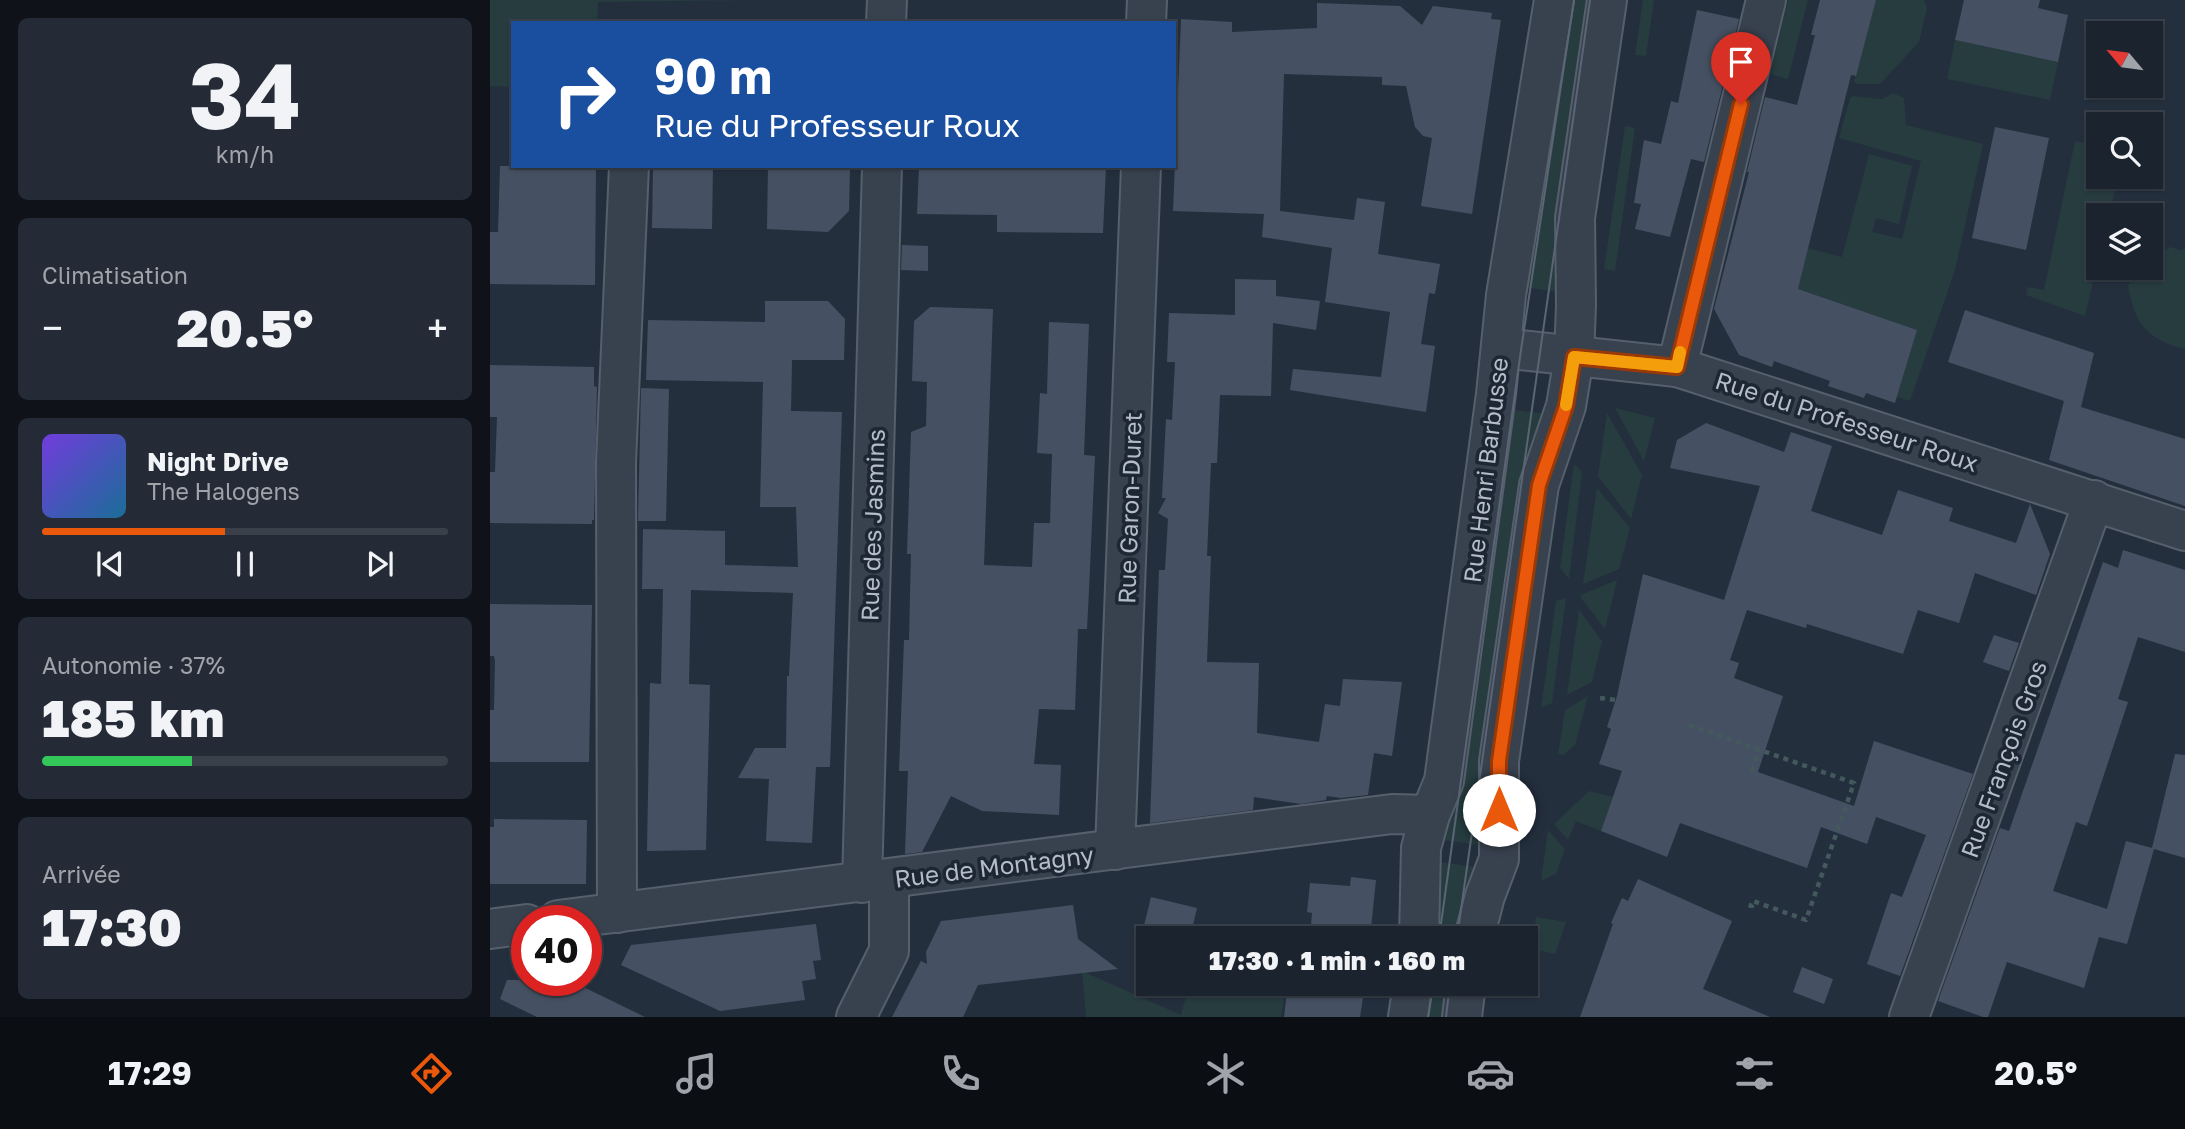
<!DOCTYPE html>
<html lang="fr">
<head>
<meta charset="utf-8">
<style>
	:root { --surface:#1b232e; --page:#242b36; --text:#f1f3f6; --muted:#a0a4aa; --line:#39404a; --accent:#ea580c }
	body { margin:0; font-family:"Golos Text",sans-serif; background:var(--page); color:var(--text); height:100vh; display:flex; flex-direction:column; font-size:26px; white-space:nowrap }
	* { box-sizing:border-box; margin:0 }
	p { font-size:23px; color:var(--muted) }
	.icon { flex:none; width:38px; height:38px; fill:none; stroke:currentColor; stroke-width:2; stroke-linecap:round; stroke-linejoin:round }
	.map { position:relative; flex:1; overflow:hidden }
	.sheet { display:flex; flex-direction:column; gap:18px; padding:18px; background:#0f1319; width:490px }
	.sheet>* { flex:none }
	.top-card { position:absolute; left:21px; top:21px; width:665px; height:147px; border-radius:0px; box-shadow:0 2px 5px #0004,0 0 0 2px var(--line); background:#1a4fa0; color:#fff; overflow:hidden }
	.needle { width:46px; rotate:299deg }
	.tools { position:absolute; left:1596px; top:21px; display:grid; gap:14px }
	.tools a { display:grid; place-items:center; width:77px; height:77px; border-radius:0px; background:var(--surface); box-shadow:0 2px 5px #0004,0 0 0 2px var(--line); font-size:35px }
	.speed { position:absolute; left:21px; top:905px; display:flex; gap:14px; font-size:35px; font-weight:700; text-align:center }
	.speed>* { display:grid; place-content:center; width:91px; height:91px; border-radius:50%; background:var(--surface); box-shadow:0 2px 5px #0004,0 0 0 2px var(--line); line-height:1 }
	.speed .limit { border:10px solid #d22; background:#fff; color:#111 }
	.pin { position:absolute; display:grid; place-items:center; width:60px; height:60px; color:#fff; margin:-72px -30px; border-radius:50% 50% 50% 0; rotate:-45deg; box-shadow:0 0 7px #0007 }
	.pin .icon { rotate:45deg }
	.me { position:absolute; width:77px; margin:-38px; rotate:0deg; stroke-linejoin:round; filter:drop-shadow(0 0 5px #0008) }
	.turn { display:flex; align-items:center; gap:24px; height:147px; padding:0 28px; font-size:32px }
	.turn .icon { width:91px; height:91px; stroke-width:2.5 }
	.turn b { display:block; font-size:49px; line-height:60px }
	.big { font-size:52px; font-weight:800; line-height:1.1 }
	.sheet .widget { flex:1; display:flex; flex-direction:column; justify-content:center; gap:10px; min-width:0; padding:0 24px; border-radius:10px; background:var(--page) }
	.sheet .dial { align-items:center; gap:0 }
	.dial b { font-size:91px; line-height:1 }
	.song { display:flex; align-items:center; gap:21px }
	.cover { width:84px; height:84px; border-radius:10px; background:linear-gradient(135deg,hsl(260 70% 55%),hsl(200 70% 35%)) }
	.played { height:7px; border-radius:4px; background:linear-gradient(90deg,var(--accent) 45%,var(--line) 45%) }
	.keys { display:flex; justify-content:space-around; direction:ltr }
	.heat { display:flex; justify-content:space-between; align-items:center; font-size:38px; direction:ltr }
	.charge { height:10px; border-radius:5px; background:linear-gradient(90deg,#34c759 37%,var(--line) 0) }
	.trip { position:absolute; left:646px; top:926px; width:402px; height:70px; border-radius:0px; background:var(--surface); box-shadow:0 2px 5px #0004,0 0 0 2px var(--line); font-weight:800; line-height:70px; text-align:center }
	.dock { display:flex; height:112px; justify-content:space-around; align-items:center; background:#0b0e12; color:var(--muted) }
	.dock .icon { width:49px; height:49px }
	.dock .current { color:var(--accent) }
	.dock b { font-size:32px; color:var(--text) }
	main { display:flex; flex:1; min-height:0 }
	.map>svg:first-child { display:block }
</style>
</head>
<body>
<main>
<section class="sheet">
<div class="widget dial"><b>34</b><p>km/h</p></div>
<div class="widget"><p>Climatisation</p>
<div class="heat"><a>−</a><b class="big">20.5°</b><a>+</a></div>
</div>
<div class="widget">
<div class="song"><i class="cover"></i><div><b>Night Drive</b><p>The Halogens</p></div></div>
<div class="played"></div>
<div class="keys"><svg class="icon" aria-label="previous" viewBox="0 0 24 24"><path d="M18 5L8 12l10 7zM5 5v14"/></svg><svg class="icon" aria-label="pause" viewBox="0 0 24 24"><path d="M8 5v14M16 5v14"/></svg><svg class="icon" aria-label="next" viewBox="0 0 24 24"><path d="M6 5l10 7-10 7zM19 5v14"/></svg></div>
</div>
<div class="widget"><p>Autonomie · 37%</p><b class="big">185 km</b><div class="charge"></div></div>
<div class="widget"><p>Arrivée</p><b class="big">17:30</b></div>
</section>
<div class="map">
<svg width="1695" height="1017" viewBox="0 0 1695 1017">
	<rect width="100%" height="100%" fill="#242f3e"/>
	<g fill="#263c3f">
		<polygon points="0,0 264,0 108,2 107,23 23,23 23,87 0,86"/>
		<polygon points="1075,0 1107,0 1073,293 1030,286"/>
		<polygon points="1153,0 1164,0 1156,56 1145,55"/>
		<polygon points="1298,0 1318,0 1298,79 1280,74"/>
		<polygon points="1386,0 1434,0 1437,8 1429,42 1390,84 1366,84 1364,81"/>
		<polygon points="1465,40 1568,62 1560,100 1457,79"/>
		<polygon points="1403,93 1414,98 1416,125 1493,144 1465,270 1420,401 1407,397 1427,330 1308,289 1318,248 1352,257 1379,154 1422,166 1409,224 1386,218 1382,232 1412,239 1431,161 1349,138 1360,98 1363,96 1392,99"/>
		<polygon points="1135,126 1145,128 1125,271 1114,269"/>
		<polygon points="1585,141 1608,146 1608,177 1628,177 1619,215 1608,215 1608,260 1595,316 1536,295 1538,287 1554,290"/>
		<path d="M1680,247L1690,250L1695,249V349C1657,340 1644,323 1638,285L1652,268H1661V259Z"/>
		<polygon points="1125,408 1165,418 1154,461"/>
		<polygon points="1016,409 1057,414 996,846 946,839"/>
		<polygon points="1117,413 1152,475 1141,519 1108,476"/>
		<polygon points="1084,464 1092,472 1079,579 1070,568"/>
		<polygon points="1107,488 1140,528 1129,569 1093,584"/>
		<polygon points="1127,580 1115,629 1091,598 1091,595"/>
		<polygon points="1076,598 1062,703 1051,708 1066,601"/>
		<polygon points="1089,610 1112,641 1102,682 1077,695"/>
		<polygon points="1098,696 1085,745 1073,755 1068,754 1075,710"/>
		<polygon points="1099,791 1123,797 1111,831 1086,821 1078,840 1064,824"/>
		<polygon points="1058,830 1075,849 1066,874 1051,881"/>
		<polygon points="943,861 993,868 974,938 942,938"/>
		<polygon points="1046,917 1076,922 1065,954 1042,949"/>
		<polygon points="592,971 691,1015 699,984 796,984 791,1017 596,1017"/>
		<polygon points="936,984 968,984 963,1017 931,1017"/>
	</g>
	<g fill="#455162">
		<polygon points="1330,0 1386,0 1366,76 1361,75 1308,289 1427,330 1405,403 1376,393 1374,398 1338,386 1340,381 1284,361 1282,367 1249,355 1224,309 1259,172 1257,172 1275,97 1307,105 1325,35 1321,35"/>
		<polygon points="1474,0 1550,0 1548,8 1578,15 1568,62 1465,40"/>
		<polygon points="827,3 910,6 932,25 943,6 1002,13 1001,19 1011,20 982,214 931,206 942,138 933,136 925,127 916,86 892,85 892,77 794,74 790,211 864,220 867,198 895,202 888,254 950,264 945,294 939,293 931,344 945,346 936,412 800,390 803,369 891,377 900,312 835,302 842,248 772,237 774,214 683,211 691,19 742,22 742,32 827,28"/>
		<polygon points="1207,10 1249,19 1214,162 1201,159 1180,237 1145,229 1151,204 1144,203 1154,140 1171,144 1181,101 1188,103"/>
		<polygon points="1505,127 1559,138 1536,250 1482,238"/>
		<polygon points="10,166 106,166 105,285 0,284 0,232 8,232"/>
		<polygon points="163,166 223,166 222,229 162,228"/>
		<polygon points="278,166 360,166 359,211 338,232 277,229"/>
		<polygon points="429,166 616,166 613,233 507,232 507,215 427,214"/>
		<polygon points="412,245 438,246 438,271 411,270"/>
		<polygon points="745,279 786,280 786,296 830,301 826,330 783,323 781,396 730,395 727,463 721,463 717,556 721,556 717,662 769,663 767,733 829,742 835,704 850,706 853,679 912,682 902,756 884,753 878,795 851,798 837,796 836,800 811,804 764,797 763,810 660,823 669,570 675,570 678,519 668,513 676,498 672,498 676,419 682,420 685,362 677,362 679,313 745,315"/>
		<polygon points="275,301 338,301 355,319 354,360 302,360 301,411 352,412 340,767 326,767 322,843 276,841 279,779 248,778 265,748 296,748 297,676 299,676 303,593 201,590 199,684 220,685 216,850 157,851 160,683 171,684 173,589 152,589 153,529 235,531 235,565 308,567 306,507 270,507 273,382 156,380 158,320 275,322"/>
		<polygon points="440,307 503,309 494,565 542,567 544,523 560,523 562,454 547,453 550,393 557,394 559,322 599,324 594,455 605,456 599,590 597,629 588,629 585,710 549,709 544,764 571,765 569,815 492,811 461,796 432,852 415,854 418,771 409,771 414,640 419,640 421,554 417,554 421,432 436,426 437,382 422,381 424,321"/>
		<polygon points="1475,310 1604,353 1591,407 1695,439 1695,506 1559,460 1574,401 1458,362"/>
		<polygon points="0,365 104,367 104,386 107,387 104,520 102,520 102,524 0,523 0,472 5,472 7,417 0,417"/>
		<polygon points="151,388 179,389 176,521 148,521"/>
		<polygon points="1216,423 1294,452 1301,432 1342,446 1321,511 1392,535 1408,490 1463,508 1459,521 1526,543 1540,504 1560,554 1546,595 1485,573 1469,623 1428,610 1413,654 1317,624 1316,628 1257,610 1240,660 1249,663 1244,678 1293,696 1268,772 1364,806 1384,741 1483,774 1410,976 1377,964 1401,893 1412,897 1436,835 1386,817 1377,844 1331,827 1317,868 1190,823 1177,857 1111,831 1132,771 1109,764 1121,729 1117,727 1127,696 1153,574 1234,600 1270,486 1180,468 1187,440"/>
		<polygon points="1633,550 1695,570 1695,652 1648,637 1628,699 1638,702 1597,826 1586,822 1563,891 1617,909 1636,841 1662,848 1685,754 1695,755 1695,858 1664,849 1637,944 1609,937 1594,988 1517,962 1498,1017 1493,1017 1448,1001 1510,828 1519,831 1613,562 1628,568"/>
		<polygon points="0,604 102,605 99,762 0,762 0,710 4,710 5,661 4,656 0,656"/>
		<polygon points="1504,635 1529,643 1519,671 1493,662"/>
		<polygon points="4,819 97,820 96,884 0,884 0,827 4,827"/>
		<polygon points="861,877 886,880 880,938 820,938 822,913 817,912 820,883 860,886"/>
		<polygon points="1148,879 1242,921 1213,989 1280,1017 1090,1017 1123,924 1121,923 1132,898 1138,901"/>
		<polygon points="661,897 707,908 700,938 651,938"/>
		<polygon points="583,905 588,939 628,969 488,985 473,1017 402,1017 431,961 437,964 436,952 451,921"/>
		<polygon points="326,924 331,960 323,961 326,979 312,981 315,1000 230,1011 131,965 141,945"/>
		<polygon points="1312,967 1343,979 1334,1004 1303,992"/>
		<polygon points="17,980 79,980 155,1017 47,1017 10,999"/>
		<polygon points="798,984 875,984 870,1017 794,1017"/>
	</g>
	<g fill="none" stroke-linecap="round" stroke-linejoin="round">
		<defs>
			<g id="minor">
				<polyline points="396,23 397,0"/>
				<polyline points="656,23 657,0"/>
				<polyline points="1011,348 1187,367 1695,531"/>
				<polyline points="1187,367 1276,0"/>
				<polyline points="625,850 651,166"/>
				<polyline points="372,883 392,166"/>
				<polyline points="127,913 126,462 139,166"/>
				<polyline points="68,920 902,814 940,815"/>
				<polyline points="0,929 37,924"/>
				<polyline points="929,938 931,848 940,815 954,781 1006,394 1016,295 1064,0"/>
				<polyline points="984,938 995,896 1009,859 1009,761 1049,485 1076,406 1084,357 1086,305 1085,218 1117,0"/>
				<polyline points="366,1017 399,951 399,879"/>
				<polyline points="918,1017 923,984"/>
				<polyline points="972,1017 976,984"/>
				<polyline points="1419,1017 1604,500"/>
			</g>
		</defs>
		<use href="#minor" stroke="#565f6c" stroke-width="42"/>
		<g stroke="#44595c" stroke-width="4.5" stroke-dasharray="5 5" stroke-linecap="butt">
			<polyline points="1110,698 1126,700"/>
			<polyline points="1199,725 1364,783 1316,920 1263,901 1262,906 1255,904"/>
			<polyline points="1262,771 1269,750"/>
		</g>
		<use href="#minor" stroke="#38414e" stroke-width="38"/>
		<g stroke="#5a6575" stroke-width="2">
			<polyline points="949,938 1031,350 1084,0"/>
			<polyline points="967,938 1100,0"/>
			<polyline points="938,1017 943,984"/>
			<polyline points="956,1017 960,984"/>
		</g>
	</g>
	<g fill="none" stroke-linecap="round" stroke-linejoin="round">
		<defs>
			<polyline id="route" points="1009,810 1009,761 1049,485 1076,406 1084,357 1187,367 1251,104"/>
		</defs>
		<use href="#route" stroke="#983908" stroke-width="18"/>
		<use href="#route" stroke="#ea580c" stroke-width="12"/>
		<polyline stroke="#f59e0b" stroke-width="12" points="1076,405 1084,357 1187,367 1190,352"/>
	</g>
	<g text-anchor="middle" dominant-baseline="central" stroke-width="7" stroke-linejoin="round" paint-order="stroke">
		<g font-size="24" fill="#b4bcc9" stroke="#1d2633">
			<text transform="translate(1357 421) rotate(18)">Rue du Professeur Roux</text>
			<text transform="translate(995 470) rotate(-83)">Rue Henri Barbusse</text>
			<text transform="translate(639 508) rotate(-88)">Rue Garon-Duret</text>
			<text transform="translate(382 525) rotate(-88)">Rue des Jasmins</text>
			<text transform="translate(1513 759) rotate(-70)">Rue François Gros</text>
			<text transform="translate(504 866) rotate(-7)">Rue de Montagny</text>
		</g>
	</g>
</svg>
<div class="tools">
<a><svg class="needle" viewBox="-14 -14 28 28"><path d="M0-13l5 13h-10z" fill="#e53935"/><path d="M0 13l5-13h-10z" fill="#a0a4aa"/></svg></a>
<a><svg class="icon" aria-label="search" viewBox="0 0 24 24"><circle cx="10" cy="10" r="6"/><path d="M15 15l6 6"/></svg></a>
<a><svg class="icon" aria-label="layers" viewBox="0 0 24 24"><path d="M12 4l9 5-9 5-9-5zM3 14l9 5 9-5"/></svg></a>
</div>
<div class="speed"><div class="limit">40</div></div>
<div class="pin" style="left:1251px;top:104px;background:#d93025"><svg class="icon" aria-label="arrive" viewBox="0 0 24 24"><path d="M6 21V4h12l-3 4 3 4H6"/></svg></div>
<svg class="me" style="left:1009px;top:810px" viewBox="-20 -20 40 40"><circle r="19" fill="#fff"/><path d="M0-13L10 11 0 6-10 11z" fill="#ea580c"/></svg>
<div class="trip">17:30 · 1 min · 160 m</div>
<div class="top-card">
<div class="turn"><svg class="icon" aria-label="right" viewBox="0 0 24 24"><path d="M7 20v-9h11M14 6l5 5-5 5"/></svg><div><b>90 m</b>Rue du Professeur Roux</div></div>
</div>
</div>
</main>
<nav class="dock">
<b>17:29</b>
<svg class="icon current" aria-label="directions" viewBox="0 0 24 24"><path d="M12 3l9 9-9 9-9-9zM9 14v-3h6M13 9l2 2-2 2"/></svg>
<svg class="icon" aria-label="music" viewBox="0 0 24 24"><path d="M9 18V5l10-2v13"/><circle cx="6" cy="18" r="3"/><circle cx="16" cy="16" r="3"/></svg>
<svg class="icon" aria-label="phone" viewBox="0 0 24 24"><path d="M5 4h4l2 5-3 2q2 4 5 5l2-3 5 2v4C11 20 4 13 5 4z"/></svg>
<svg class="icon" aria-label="climate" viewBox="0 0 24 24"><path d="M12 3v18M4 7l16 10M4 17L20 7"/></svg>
<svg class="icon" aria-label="car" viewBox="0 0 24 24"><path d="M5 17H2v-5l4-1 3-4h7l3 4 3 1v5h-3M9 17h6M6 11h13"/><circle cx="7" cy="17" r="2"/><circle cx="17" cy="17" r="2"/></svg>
<svg class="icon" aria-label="filters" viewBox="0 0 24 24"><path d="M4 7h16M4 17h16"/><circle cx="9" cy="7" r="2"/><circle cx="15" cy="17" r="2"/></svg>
<b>20.5°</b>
</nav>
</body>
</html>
